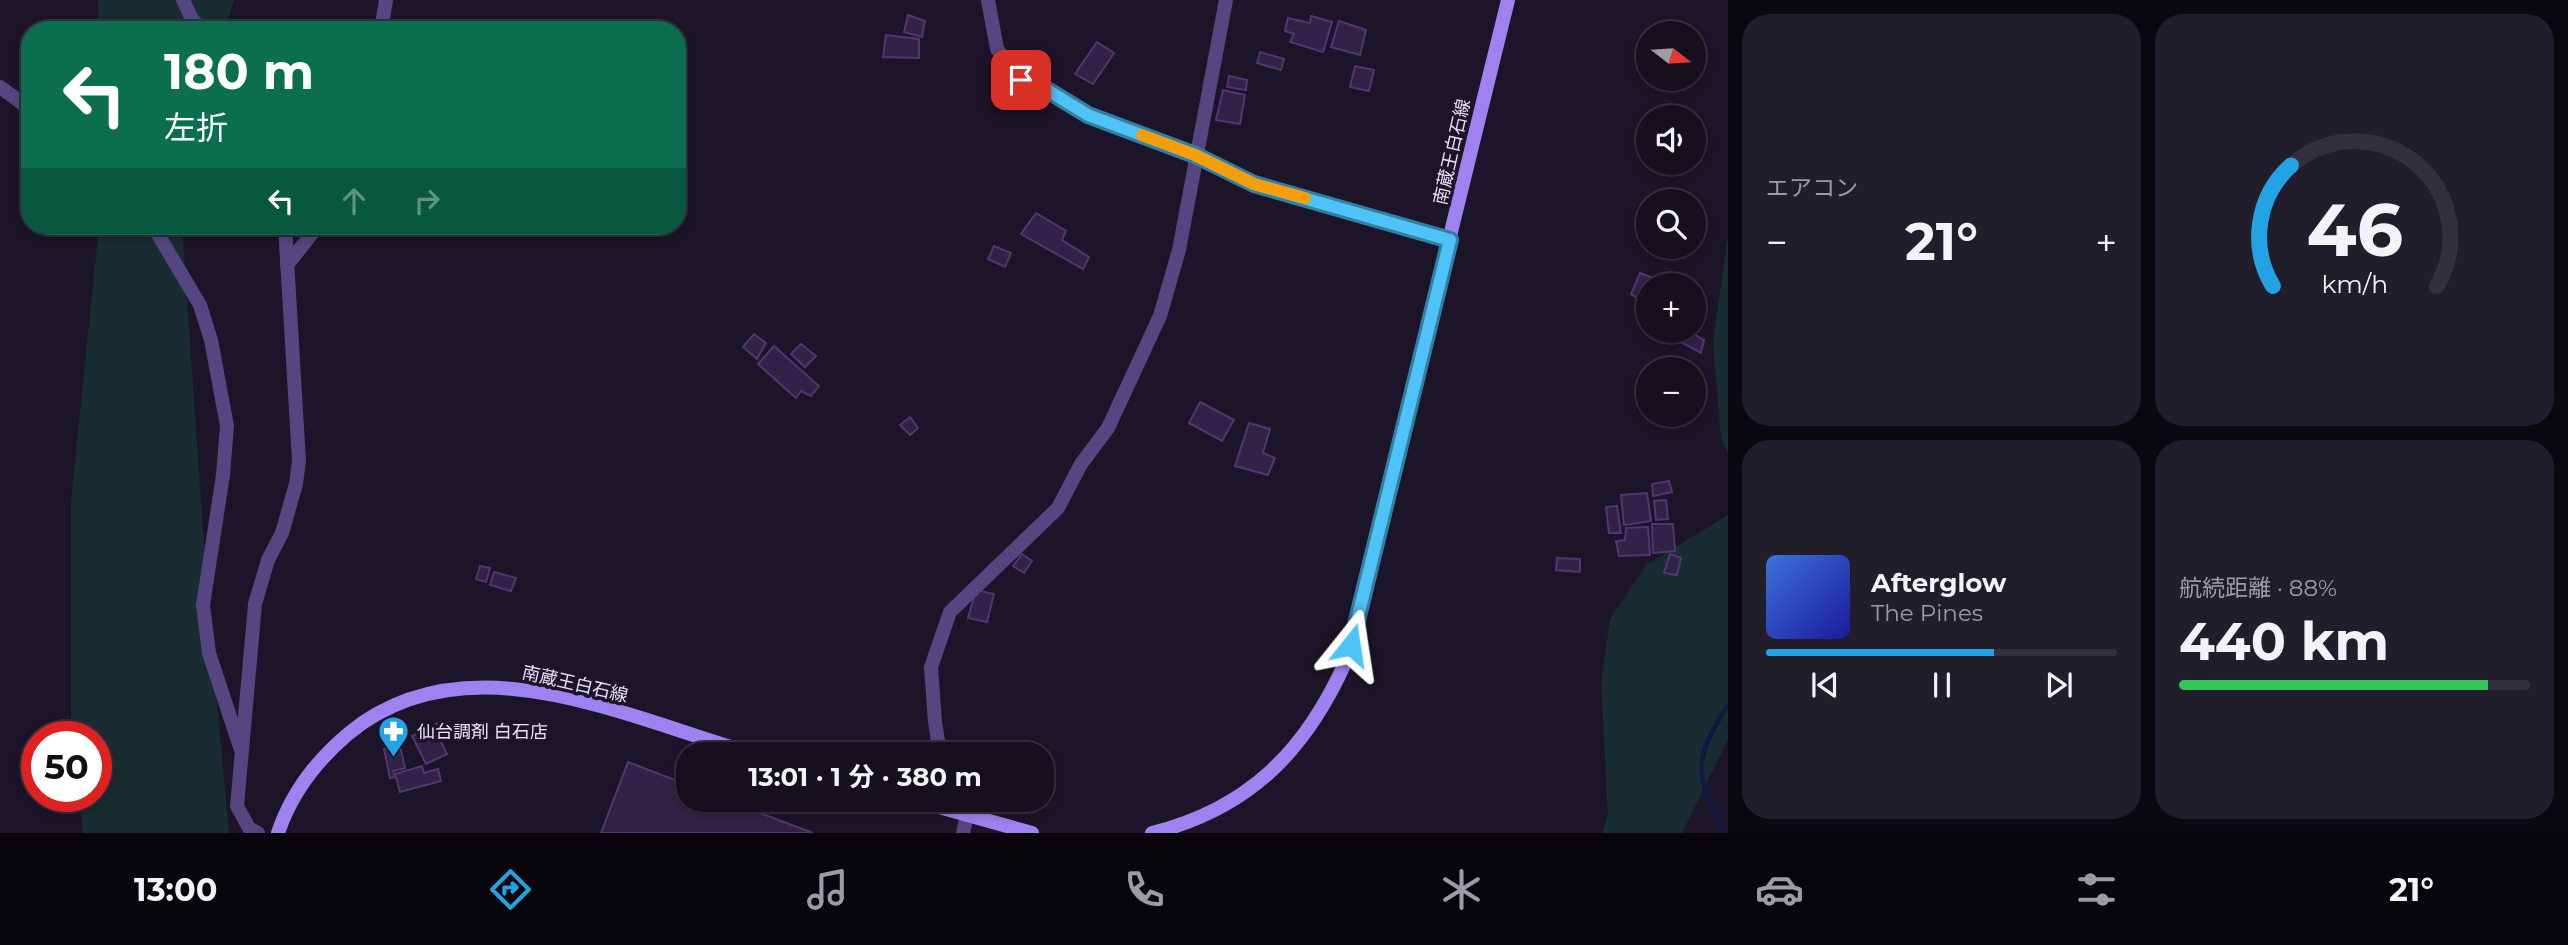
<!DOCTYPE html>
<html lang="ja">
<head>
<meta charset="utf-8">
<style>
	:root { --surface:#150f1e; --page:#221d2b; --text:#f1f3f6; --muted:#9d9ca4; --line:#342f3c; --accent:#23a3e3 }
	body { margin:0; font-family:Montserrat,"Noto Sans JP",sans-serif; background:var(--page); color:var(--text); height:100vh; display:flex; flex-direction:column; font-size:26px; white-space:nowrap }
	* { box-sizing:border-box; margin:0 }
	p { font-size:23px; color:var(--muted) }
	.icon { flex:none; width:38px; height:38px; fill:none; stroke:currentColor; stroke-width:2; stroke-linecap:round; stroke-linejoin:round }
	.map { position:relative; flex:1; overflow:hidden }
	.details { display:flex; flex-direction:column; gap:14px; padding:14px; background:#0c0810; width:840px }
	.details>* { flex:none }
	.top-card { position:absolute; left:21px; top:21px; width:665px; height:214px; border-radius:28px; box-shadow:0 4px 10px #0003,0 0 0 2px var(--line); background:#0b6e4f; color:#fff; overflow:hidden }
	.needle { width:46px; rotate:107deg }
	.fabs { position:absolute; left:1636px; top:21px; display:grid; gap:14px }
	.fabs a { display:grid; place-items:center; width:70px; height:70px; border-radius:50%; background:var(--surface); box-shadow:0 4px 10px #0003,0 0 0 2px var(--line); font-size:35px }
	.speed { position:absolute; left:21px; top:721px; display:flex; gap:14px; font-size:35px; font-weight:700; text-align:center }
	.speed>* { display:grid; place-content:center; width:91px; height:91px; border-radius:50%; background:var(--surface); box-shadow:0 4px 10px #0003,0 0 0 2px var(--line); line-height:1 }
	.speed .limit { border:10px solid #d22; background:#fff; color:#111 }
	.pin { position:absolute; display:grid; place-items:center; width:60px; height:60px; color:#fff; margin:-30px; border-radius:14px; box-shadow:0 4px 10px #0006 }
	.me { position:absolute; width:77px; margin:-38px; rotate:15deg; stroke-linejoin:round; filter:drop-shadow(0 0 5px #0008) }
	.turn { display:flex; align-items:center; gap:24px; height:147px; padding:0 28px; font-size:32px }
	.turn .icon { width:91px; height:91px; stroke-width:2.5 }
	.turn b { display:block; font-size:49px; line-height:60px }
	.lanes { display:flex; align-items:center; height:66px; padding:0 28px; background:#0003; justify-content:center; gap:35px; direction:ltr }
	.lanes .off { opacity:.35 }
	.big { font-size:52px; font-weight:700; line-height:1.1 }
	.details .tile { flex:1; display:flex; flex-direction:column; justify-content:center; gap:10px; min-width:0; padding:0 24px; border-radius:28px; background:var(--page) }
	.details .dial { align-items:center; gap:0 }
	.dial svg { height:182px; overflow:visible; fill:none; stroke:var(--line); stroke-width:7; stroke-linecap:round; text-anchor:middle }
	.dial text { fill:var(--text); stroke:none }
	.song { display:flex; align-items:center; gap:21px }
	.cover { width:84px; height:84px; border-radius:10px; background:linear-gradient(135deg,hsl(220 70% 55%),hsl(240 70% 35%)) }
	.played { height:7px; border-radius:4px; background:linear-gradient(90deg,var(--accent) 65%,var(--line) 65%) }
	.keys { display:flex; justify-content:space-around; direction:ltr }
	.heat { display:flex; justify-content:space-between; align-items:center; font-size:38px; direction:ltr }
	.charge { height:10px; border-radius:5px; background:linear-gradient(90deg,#34c759 88%,var(--line) 0) }
	.details .tiles { flex:1; display:grid; gap:14px; grid-template-columns:repeat(2,1fr) }
	.trip { position:absolute; left:676px; top:742px; width:378px; height:70px; border-radius:28px; background:var(--surface); box-shadow:0 4px 10px #0003,0 0 0 2px var(--line); font-weight:700; line-height:70px; text-align:center }
	.tab-bar { display:flex; height:112px; justify-content:space-around; align-items:center; background:#08060c; color:var(--muted) }
	.tab-bar .icon { width:49px; height:49px }
	.tab-bar .current { color:var(--accent) }
	.tab-bar b { font-size:32px; color:var(--text) }
	main { display:flex; flex:1; min-height:0 }
	.map>svg:first-child { display:block }
</style>
</head>
<body>
<main>
<div class="map">
<svg width="1728" height="833" viewBox="0 0 1728 833">
	<rect width="100%" height="100%" fill="#1c1428"/>
	<g fill="#182c31">
		<polygon points="98,0 234,0 225,30 99,30"/>
		<polygon points="99,226 182,226 208,603 229,833 83,833 79,796 96,796 96,737 72,737 71,730 71,501"/>
		<polygon points="1728,236 1728,454 1721,438 1713,342"/>
		<polygon points="1728,515 1728,740 1682,833 1602,833 1608,815 1601,682 1610,619 1646,565"/>
	</g>
	<g fill="none" stroke-linecap="round" stroke-linejoin="round">
		<path stroke="#121843" stroke-width="4.5" d="M1723,833C1696,770 1691,765 1728,705"/>
	</g>
	<g fill="#322247" stroke="#503770" stroke-width="2">
		<polygon points="908,15 925,21 922,37 904,32"/>
		<polygon points="1311,16 1332,22 1323,52 1290,42 1294,34 1285,31 1288,18 1310,23"/>
		<polygon points="1339,21 1366,30 1360,55 1331,47"/>
		<polygon points="886,35 919,39 919,58 883,57"/>
		<polygon points="1097,42 1114,53 1093,84 1075,74"/>
		<polygon points="1260,52 1284,59 1281,70 1257,63"/>
		<polygon points="1355,66 1374,70 1369,91 1350,87"/>
		<polygon points="1229,76 1247,80 1246,90 1227,87"/>
		<polygon points="1223,90 1245,95 1240,124 1216,120"/>
		<polygon points="1036,213 1066,231 1062,240 1089,257 1083,269 1021,234"/>
		<polygon points="994,246 1011,253 1005,267 988,259"/>
		<polygon points="1640,273 1671,285 1672,285 1648,285 1648,305 1631,294"/>
		<polygon points="1673,331 1688,331 1704,340 1701,353 1675,339 1676,333"/>
		<polygon points="754,334 766,343 757,359 743,347"/>
		<polygon points="801,344 816,356 805,367 791,354"/>
		<polygon points="774,346 819,386 811,396 801,391 796,398 758,364"/>
		<polygon points="1200,402 1234,420 1222,441 1189,423"/>
		<polygon points="910,417 918,428 910,435 900,425"/>
		<polygon points="1249,423 1270,429 1263,453 1275,458 1268,475 1235,466"/>
		<polygon points="1669,481 1672,492 1653,496 1652,484"/>
		<polygon points="1647,493 1651,521 1624,525 1621,495"/>
		<polygon points="1666,500 1668,519 1656,520 1654,501"/>
		<polygon points="1617,506 1621,533 1609,533 1606,507"/>
		<polygon points="1652,524 1673,524 1675,551 1653,553"/>
		<polygon points="1648,527 1650,555 1619,556 1616,541 1625,540 1626,528"/>
		<polygon points="1022,554 1032,561 1024,573 1013,566"/>
		<polygon points="1670,554 1681,558 1677,575 1664,573"/>
		<polygon points="1557,558 1580,559 1580,572 1556,570"/>
		<polygon points="480,566 490,568 486,582 476,579"/>
		<polygon points="494,572 516,578 511,591 490,585"/>
		<polygon points="976,590 994,594 987,622 968,618"/>
		<polygon points="438,723 444,736 439,738 447,754 426,764 412,736"/>
		<polygon points="400,746 405,768 393,771 395,777 390,778 384,749"/>
		<polygon points="628,762 688,785 688,800 725,800 813,833 601,833"/>
		<polygon points="422,766 424,773 438,769 441,781 400,792 395,774"/>
	</g>
	<g fill="none" stroke-linecap="round" stroke-linejoin="round">
		<g stroke="#554581" stroke-width="14">
			<polyline points="183,0 192,19 202,30"/>
			<polyline points="988,0 997,49 1021,80 1044,88 1088,115 1195,155 1254,184 1450,240"/>
			<polyline points="381,30 386,0"/>
			<polyline points="0,87 30,109"/>
			<polyline points="153,226 200,305 211,340 227,426 223,475 203,605 209,653 240,747"/>
			<polyline points="287,265 318,226"/>
			<polyline points="940,754 935,722 931,667 950,612 1058,508 1081,464 1108,428 1160,316 1179,250 1226,0"/>
			<polyline points="258,833 249,828 237,806 255,604 268,560 282,533 296,484 299,461 285,226"/>
			<polyline points="963,833 970,800"/>
		</g>
		<g stroke="#9e82ef" stroke-width="14">
			<polyline points="914,800 1032,833"/>
			<path d="M278,833C291,794 316,761 348,734C466,636 627,718 754,754"/>
			<path d="M1152,833C1248,809 1305,752 1345,663L1508,0"/>
		</g>
	</g>
	<g fill="none" stroke-linecap="round" stroke-linejoin="round">
		<defs>
			<polyline id="route" points="1021,80 1044,88 1088,115 1195,155 1254,184 1450,240 1351,645"/>
		</defs>
		<use href="#route" stroke="#337fa1" stroke-width="18"/>
		<use href="#route" stroke="#4fc3f7" stroke-width="12"/>
		<polyline stroke="#f59e0b" stroke-width="12" points="1142,135 1195,155 1254,184 1305,198"/>
	</g>
	<defs>
		<symbol id="pharmacy-pin" viewBox="-11 -11 22 30"><path d="M0 17L-7.5 6A9.5 9.5 0 1 1 7.5 6Z" fill="#23a3e3" stroke="#1c1428"/><path d="M-2-6h4v4h4v4h-4v4h-4v-4h-4v-4h4Z" fill="#fff"/></symbol>
	</defs>
	<g fill-rule="evenodd">
		<use href="#pharmacy-pin" x="376" y="714" width="35" height="47"/>
	</g>
	<g text-anchor="middle" dominant-baseline="central" stroke-width="7" stroke-linejoin="round" paint-order="stroke">
		<g font-size="18" fill="#e9dffb" stroke="#1c1428">
			<text transform="translate(1452 152) rotate(-77)">南蔵王白石線</text>
			<text transform="translate(575 684) rotate(13)">南蔵王白石線</text>
		</g>
		<g font-size="18" fill="#e9dffb" stroke="#1c1428" text-anchor="start">
			<text x="417" y="732">仙台調剤 白石店</text>
		</g>
	</g>
</svg>
<div class="fabs">
<a><svg class="needle" viewBox="-14 -14 28 28"><path d="M0-13l5 13h-10z" fill="#e53935"/><path d="M0 13l5-13h-10z" fill="#9d9ca4"/></svg></a>
<a><svg class="icon" aria-label="sound" viewBox="0 0 24 24"><path d="M4 9h4l5-4v14l-5-4H4zM17 9q2 3 0 6"/></svg></a>
<a><svg class="icon" aria-label="search" viewBox="0 0 24 24"><circle cx="10" cy="10" r="6"/><path d="M15 15l6 6"/></svg></a>
<a>+</a>
<a>−</a>
</div>
<div class="speed"><div class="limit">50</div></div>
<div class="pin" style="left:1021px;top:80px;background:#d93025"><svg class="icon" aria-label="arrive" viewBox="0 0 24 24"><path d="M6 21V4h12l-3 4 3 4H6"/></svg></div>
<svg class="me" style="left:1351px;top:645px" viewBox="-20 -20 40 40"><path d="M0-17L14 15 0 8-14 15z" fill="#4fc3f7" stroke="#fff" stroke-width="4"/></svg>
<div class="trip">13:01 · 1 分 · 380 m</div>
<div class="top-card">
<div class="turn"><svg class="icon" aria-label="left" viewBox="0 0 24 24"><path d="M17 20v-9H6M10 6l-5 5 5 5"/></svg><div><b>180 m</b>左折</div></div>
<div class="lanes"><svg class="icon" aria-label="left" viewBox="0 0 24 24"><path d="M17 20v-9H6M10 6l-5 5 5 5"/></svg><svg class="icon off" aria-label="ahead" viewBox="0 0 24 24"><path d="M12 20V5M6 11l6-6 6 6"/></svg><svg class="icon off" aria-label="right" viewBox="0 0 24 24"><path d="M7 20v-9h11M14 6l5 5-5 5"/></svg></div>
</div>
</div>
<section class="details">
<div class="tiles">
<div class="tile"><p>エアコン</p>
<div class="heat"><a>−</a><b class="big">21°</b><a>+</a></div>
</div>
<div class="tile dial"><svg viewBox="0 0 100 80">
<path d="M14 69A42 42 0 1 1 86 69"/>
<path d="M14 69A42 42 0 0 1 22 16" stroke="#23a3e3"/>
<text x="50" y="56" font-size="32" font-weight="700">46</text>
<text x="50" y="72" font-size="11">km/h</text>
</svg></div>
<div class="tile">
<div class="song"><i class="cover"></i><div><b>Afterglow</b><p>The Pines</p></div></div>
<div class="played"></div>
<div class="keys"><svg class="icon" aria-label="previous" viewBox="0 0 24 24"><path d="M18 5L8 12l10 7zM5 5v14"/></svg><svg class="icon" aria-label="pause" viewBox="0 0 24 24"><path d="M8 5v14M16 5v14"/></svg><svg class="icon" aria-label="next" viewBox="0 0 24 24"><path d="M6 5l10 7-10 7zM19 5v14"/></svg></div>
</div>
<div class="tile"><p>航続距離 · 88%</p><b class="big">440 km</b><div class="charge"></div></div>
</div>
</section>
</main>
<nav class="tab-bar">
<b>13:00</b>
<svg class="icon current" aria-label="directions" viewBox="0 0 24 24"><path d="M12 3l9 9-9 9-9-9zM9 14v-3h6M13 9l2 2-2 2"/></svg>
<svg class="icon" aria-label="music" viewBox="0 0 24 24"><path d="M9 18V5l10-2v13"/><circle cx="6" cy="18" r="3"/><circle cx="16" cy="16" r="3"/></svg>
<svg class="icon" aria-label="phone" viewBox="0 0 24 24"><path d="M5 4h4l2 5-3 2q2 4 5 5l2-3 5 2v4C11 20 4 13 5 4z"/></svg>
<svg class="icon" aria-label="climate" viewBox="0 0 24 24"><path d="M12 3v18M4 7l16 10M4 17L20 7"/></svg>
<svg class="icon" aria-label="car" viewBox="0 0 24 24"><path d="M5 17H2v-5l4-1 3-4h7l3 4 3 1v5h-3M9 17h6M6 11h13"/><circle cx="7" cy="17" r="2"/><circle cx="17" cy="17" r="2"/></svg>
<svg class="icon" aria-label="filters" viewBox="0 0 24 24"><path d="M4 7h16M4 17h16"/><circle cx="9" cy="7" r="2"/><circle cx="15" cy="17" r="2"/></svg>
<b>21°</b>
</nav>
</body>
</html>
